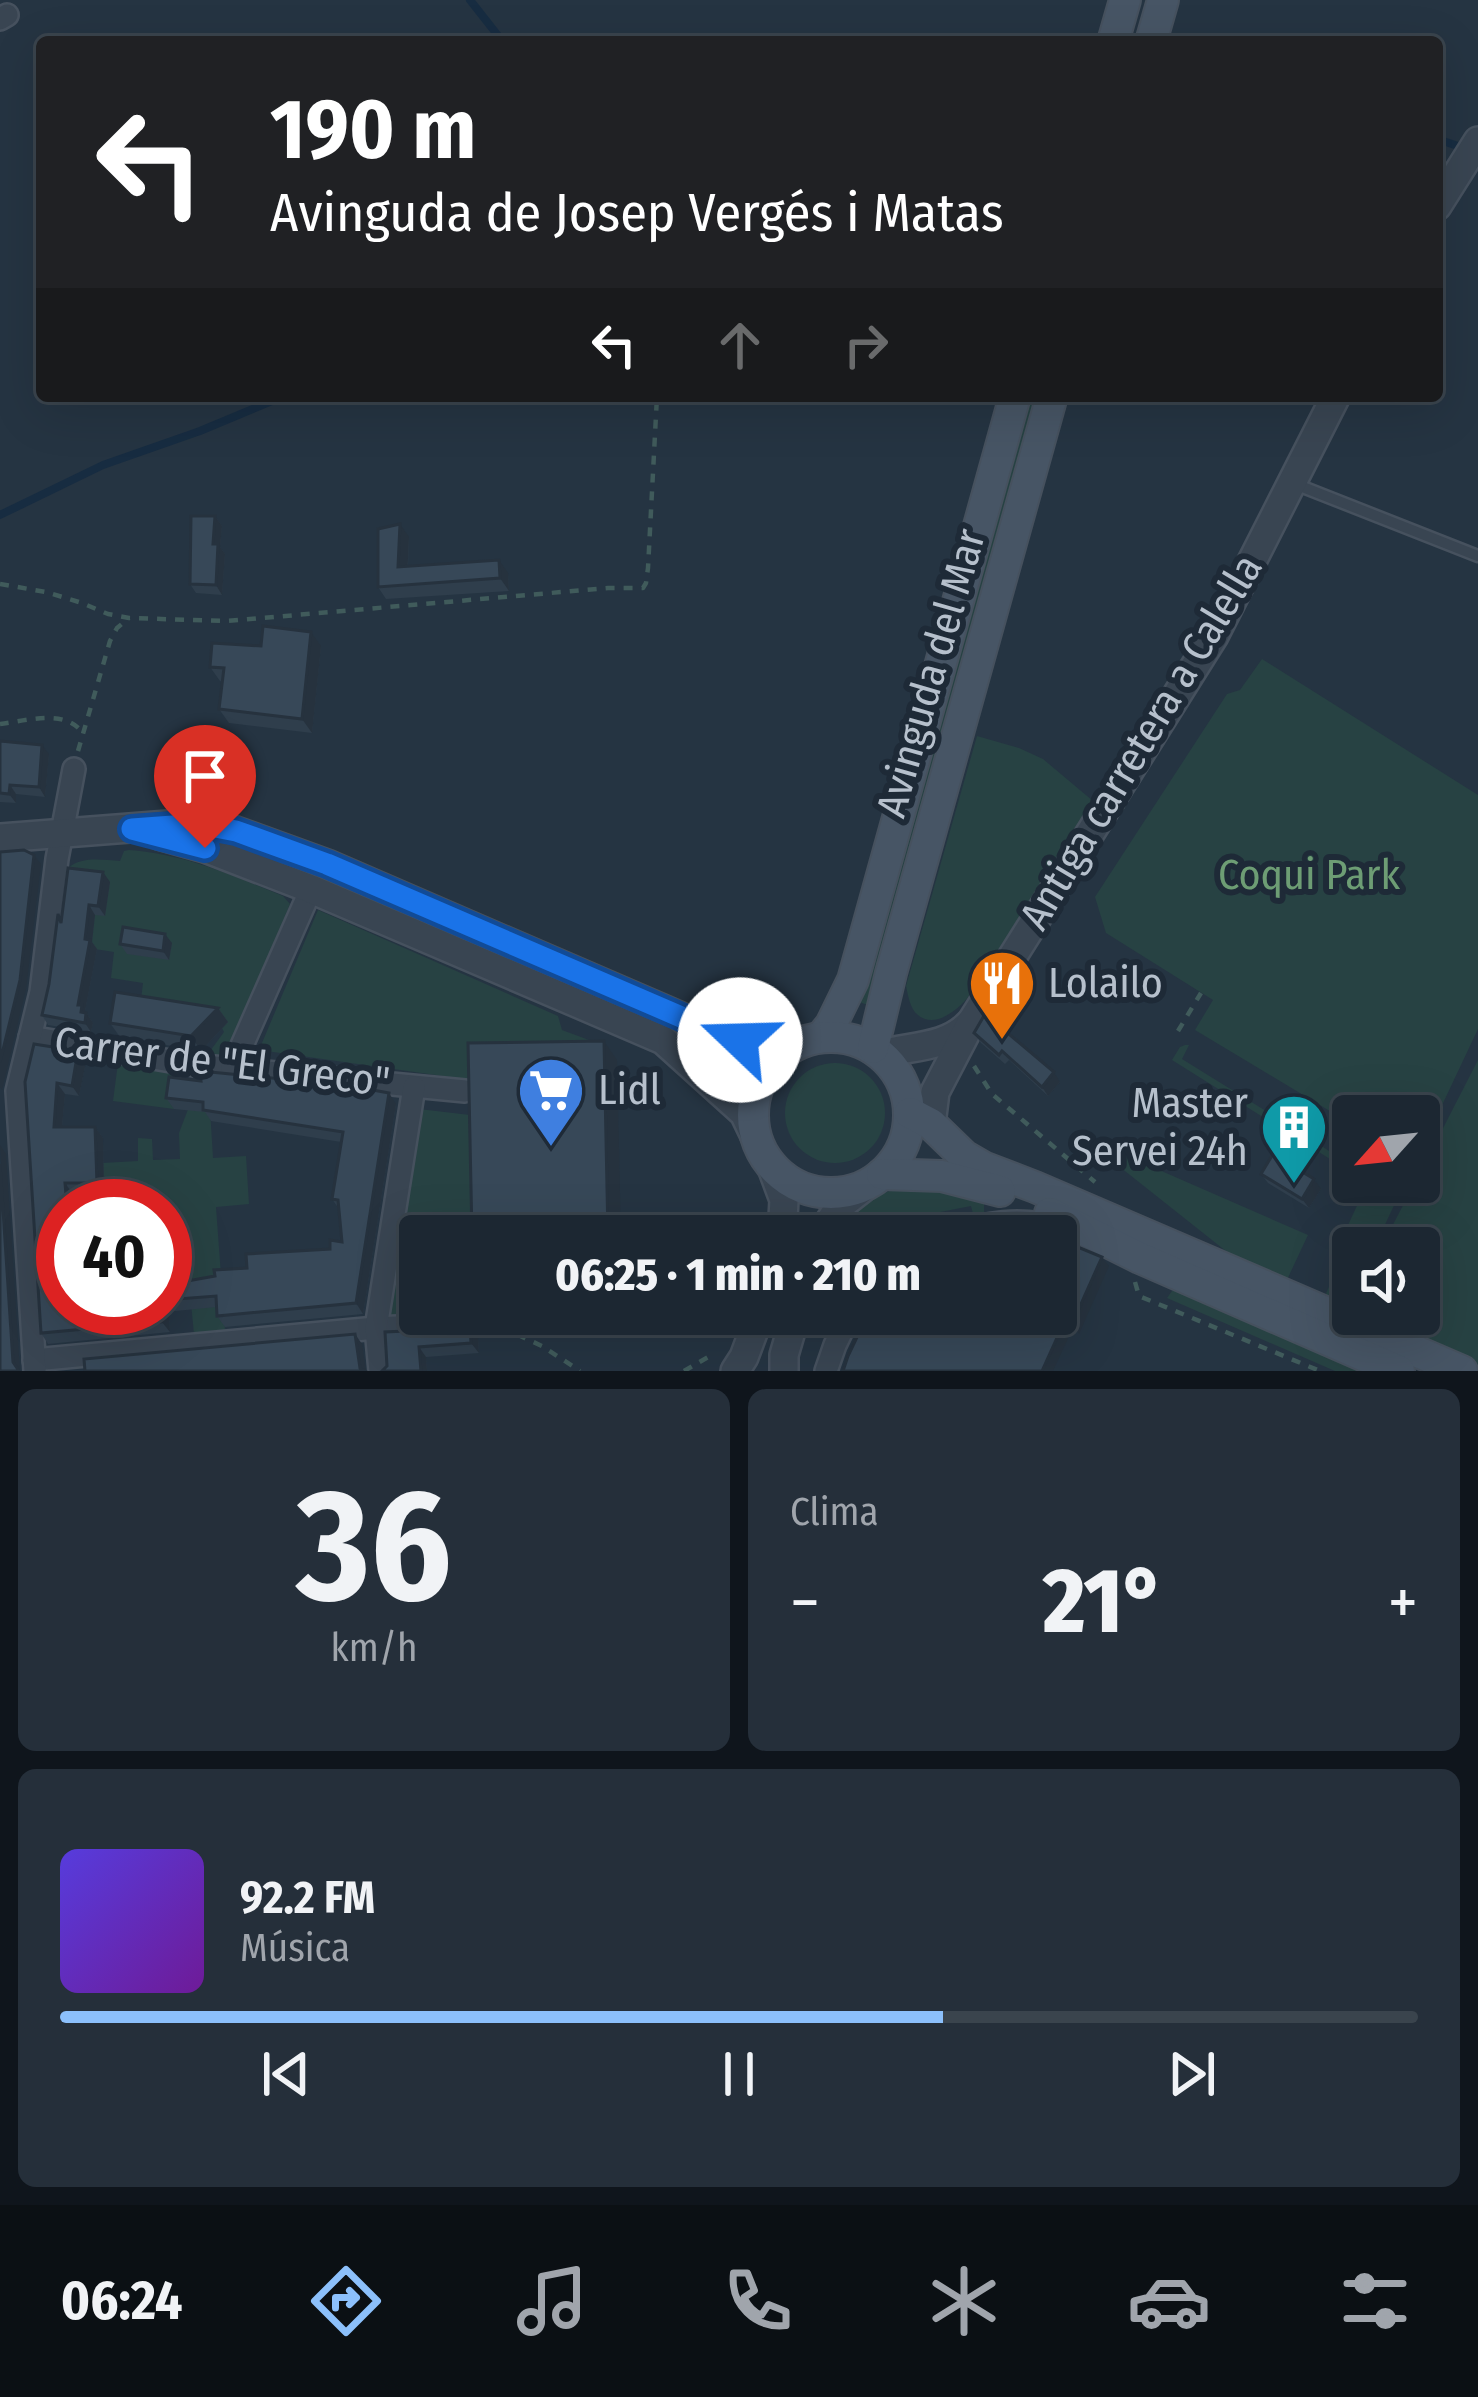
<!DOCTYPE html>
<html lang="es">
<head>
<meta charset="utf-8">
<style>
	:root { --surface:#1c2732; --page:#252f3a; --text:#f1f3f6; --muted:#a0a5ac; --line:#3a444d; --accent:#8cc0fb }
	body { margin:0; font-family:"Fira Sans Condensed",sans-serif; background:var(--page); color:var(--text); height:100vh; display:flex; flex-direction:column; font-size:45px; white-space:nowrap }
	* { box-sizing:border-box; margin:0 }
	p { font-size:39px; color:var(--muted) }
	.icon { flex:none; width:66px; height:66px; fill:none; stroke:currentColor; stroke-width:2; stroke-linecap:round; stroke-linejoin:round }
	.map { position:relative; height:1371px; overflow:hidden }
	.side { display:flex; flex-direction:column; gap:18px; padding:18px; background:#0f151c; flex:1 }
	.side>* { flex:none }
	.banner { position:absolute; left:36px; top:36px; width:1407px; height:366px; border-radius:12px; box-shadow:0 12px 48px #0002,0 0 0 3px var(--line); background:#202124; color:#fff; overflow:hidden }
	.needle { width:78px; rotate:243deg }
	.buttons { position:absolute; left:1332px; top:1095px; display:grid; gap:24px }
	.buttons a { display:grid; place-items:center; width:108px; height:108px; border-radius:12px; background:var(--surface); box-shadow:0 12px 48px #0002,0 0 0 3px var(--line); font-size:60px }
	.speed { position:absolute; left:36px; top:1179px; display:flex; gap:24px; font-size:60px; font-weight:700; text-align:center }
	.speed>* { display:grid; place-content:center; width:156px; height:156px; border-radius:50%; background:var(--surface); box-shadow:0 12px 48px #0002,0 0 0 3px var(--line); line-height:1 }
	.speed .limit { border:18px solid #d22; background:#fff; color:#111 }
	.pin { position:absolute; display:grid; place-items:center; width:102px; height:102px; color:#fff; margin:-123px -51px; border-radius:50% 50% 50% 0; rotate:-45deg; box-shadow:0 0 12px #0007 }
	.pin .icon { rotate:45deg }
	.me { position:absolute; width:132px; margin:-66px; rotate:291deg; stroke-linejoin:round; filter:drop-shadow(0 0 9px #0008) }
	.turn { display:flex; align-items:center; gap:42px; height:252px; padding:0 36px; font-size:54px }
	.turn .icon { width:156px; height:156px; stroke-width:2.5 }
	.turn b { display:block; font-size:84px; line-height:102px }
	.lanes { display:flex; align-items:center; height:114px; padding:0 36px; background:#0003; justify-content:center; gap:60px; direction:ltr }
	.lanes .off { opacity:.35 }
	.big { font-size:90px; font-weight:800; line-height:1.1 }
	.side .tile { flex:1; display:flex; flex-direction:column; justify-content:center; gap:18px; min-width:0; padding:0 42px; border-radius:18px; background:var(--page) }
	.side .dial { align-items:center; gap:0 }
	.dial b { font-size:156px; line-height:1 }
	.song { display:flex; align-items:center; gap:36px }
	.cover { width:144px; height:144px; border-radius:18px; background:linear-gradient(135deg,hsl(250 70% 55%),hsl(280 70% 35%)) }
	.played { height:12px; border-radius:6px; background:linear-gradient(90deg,var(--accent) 65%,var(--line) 65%) }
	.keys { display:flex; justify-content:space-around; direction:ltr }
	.heat { display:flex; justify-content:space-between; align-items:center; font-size:66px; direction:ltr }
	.side .tiles { flex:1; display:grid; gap:18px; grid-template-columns:1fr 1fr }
	.tile:last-child { grid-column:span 2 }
	.trip { position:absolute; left:399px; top:1215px; width:678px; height:120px; border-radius:12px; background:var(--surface); box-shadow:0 12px 48px #0002,0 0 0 3px var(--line); font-weight:800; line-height:120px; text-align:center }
	.tab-bar { display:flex; height:192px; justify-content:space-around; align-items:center; background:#0b1014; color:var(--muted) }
	.tab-bar .icon { width:84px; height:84px }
	.tab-bar .selected { color:var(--accent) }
	.tab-bar b { font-size:54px; color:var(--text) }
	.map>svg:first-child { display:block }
</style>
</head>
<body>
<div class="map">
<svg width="1478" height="1371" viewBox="0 0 1478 1371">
	<rect width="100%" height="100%" fill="#253442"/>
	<g fill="#274243">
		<polygon points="1029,396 1043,396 871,1006 856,1001"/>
		<polygon points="1262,659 1478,795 1478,1029 1419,1154 1419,1116 1353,1116 1353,1125 1195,1030 1213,1000 1106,933 1095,897 1227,694 1240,690"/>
		<path d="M977,736L1019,748L1043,759L1093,801L970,995C960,1008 935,1030 918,1015C910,1009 908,995 906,986Z"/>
		<path d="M129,850C184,854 232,875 283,896L290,904L227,1058H205L224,1032L222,1028L140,1009L143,983L111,978L114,952L56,943L68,868C82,856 102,860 120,861L124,851Z"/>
		<polygon points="318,910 558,1016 562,1030 597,1043 471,1080 259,1050"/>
		<polygon points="1185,1045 1189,1045 1182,1059 1295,1129 1303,1116 1328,1131 1320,1145 1341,1159 1353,1146 1353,1156 1346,1169 1172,1060 1180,1047"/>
		<polygon points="1478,1060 1478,1367 1354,1314 1419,1314 1419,1248 1381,1248 1415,1182 1419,1182 1419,1175"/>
		<circle cx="835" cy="1113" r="50"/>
		<polygon points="118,1063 178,1070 174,1109 113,1101"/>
		<polygon points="201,1075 208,1075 213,1158 246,1156 249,1204 216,1207 225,1330 194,1334 190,1293 165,1296 165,1206 107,1206 105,1177 102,1176 102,1163 138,1161 138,1138 152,1139 153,1160 180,1159 179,1133"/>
		<polygon points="419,1109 470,1115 472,1236 420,1236 420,1314 446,1314 390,1319"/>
		<polygon points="1111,1149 1308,1235 1285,1284 1246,1267 1106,1156"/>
		<polygon points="1368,1182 1405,1182 1374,1248 1353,1248 1353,1314 1323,1300 1333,1278 1329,1266"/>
		<path d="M909,1185L984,1200V1214L974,1217L971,1206L935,1213L892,1236H836C855,1208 877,1192 909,1185Z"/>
		<polygon points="1179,1289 1373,1371 1335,1371 1167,1298 1172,1291"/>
	</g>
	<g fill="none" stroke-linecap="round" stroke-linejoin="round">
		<g stroke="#172c41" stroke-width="8">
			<polyline points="470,0 503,42"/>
			<polyline points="1437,139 1464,148"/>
			<polyline points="0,515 103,465 200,431 284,396"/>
		</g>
		<defs>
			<polyline id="service" points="1295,484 1478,556"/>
			<g id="minor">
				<polyline points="0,19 7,15"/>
				<polyline points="30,1037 194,1065 465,1091"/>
				<polyline points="232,1068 311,889"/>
				<path d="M945,1236C985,1223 1021,1216 1062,1229"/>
				<polyline points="34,1360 376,1328 481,1323"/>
				<polyline points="35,1371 17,1091 41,992 57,859 74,769"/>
				<polyline points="380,1371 376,1328 414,1087"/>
				<polyline points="826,1371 835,1345 850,1314"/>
			</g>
			<g id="tertiary">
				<polyline points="1437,206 1478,141"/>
				<polyline points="159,835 205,848 311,889 663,1040 744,1113 757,1140"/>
				<path d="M0,838L168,825L200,824L236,831L327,864L702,1026C744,1041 762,1044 806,1040"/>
				<path d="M881,1054C910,1046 947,1048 969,1024"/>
				<polyline points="931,1124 935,1092 972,1021 1214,636 1336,396"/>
				<polyline points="771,1165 784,1200 782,1236"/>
				<polyline points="820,1236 840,1206 868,1184"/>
				<polyline points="735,1371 744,1357 760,1314"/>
				<polyline points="784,1371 784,1355 796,1314"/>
			</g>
			<g id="secondary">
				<polyline points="1113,42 1125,0"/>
				<polyline points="1151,42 1163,0"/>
				<polyline points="822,1036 831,1025 853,980 1015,396"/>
				<circle cx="831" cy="1115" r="78"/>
				<polyline points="873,1048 891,973 1052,396"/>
				<polyline points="910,1113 931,1124 964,1156 983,1167 1035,1187 1462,1371"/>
				<polyline points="882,1174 942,1176 1000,1191"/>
				<polyline points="1050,1213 1140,1258 1399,1371"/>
			</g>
		</defs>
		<use href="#service" stroke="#46515e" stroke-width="15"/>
		<use href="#minor" stroke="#46515e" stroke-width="26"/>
		<use href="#tertiary" stroke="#46515e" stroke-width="32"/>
		<use href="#secondary" stroke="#46515e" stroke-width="34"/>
		<g stroke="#405b5b" stroke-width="4.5" stroke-dasharray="9 9" stroke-linecap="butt">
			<polyline points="0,584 46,592 82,603 108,614 129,618 227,621 608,588 643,588 646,583 648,568 657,396"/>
			<path d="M0,724C27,721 64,708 83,733"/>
			<polyline points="203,742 230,794 244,807"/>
			<polyline points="78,751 110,641 117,628 129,618"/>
			<polyline points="1178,1031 1201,993"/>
			<polyline points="974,1066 992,1094 1095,1182"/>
			<polyline points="1135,1282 1139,1296 1320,1371"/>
			<polyline points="501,1327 542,1346 580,1371"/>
			<polyline points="684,1371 715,1353"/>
		</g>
		<use href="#service" stroke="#394552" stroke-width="10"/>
		<use href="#minor" stroke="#394552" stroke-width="21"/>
		<use href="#tertiary" stroke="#394552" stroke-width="27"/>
		<use href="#secondary" stroke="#475565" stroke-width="30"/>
	</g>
	<g fill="#2f3e4c">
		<polygon points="389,396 411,396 411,399 392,399"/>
		<polygon points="215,516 222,526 220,547 225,554 222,595 196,593 190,584"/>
		<polygon points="409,537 408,566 508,573 509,591 386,599 378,587"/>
		<polygon points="261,646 321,646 312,733 229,723 219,709 222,682 220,681 210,667"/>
		<polygon points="0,741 49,754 45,797 16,794 16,803 0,802"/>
		<polygon points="110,882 105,916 95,915 92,942 97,949 85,1011 93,1023 91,1032 48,1025 42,1015 49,984 58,914 61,920"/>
		<polygon points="172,943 169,960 127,954 120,944"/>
		<polygon points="218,1008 228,1022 201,1051 120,1037 110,1023"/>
		<polygon points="974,1033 1060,1082 1048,1096 1009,1060 1005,1064 981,1043"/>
		<polygon points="78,1051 86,1062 79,1096 65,1094 62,1127 95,1127 103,1138 104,1194 73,1194 63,1308 124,1308 124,1311 165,1308 165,1285 215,1276 330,1249 342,1242 339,1209 332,1199 341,1142 211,1121 205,1112 174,1109 166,1098 396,1104 363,1314 225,1327 217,1316 217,1307 165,1312 169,1316 170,1332 48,1344 41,1333 25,1082"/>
		<polygon points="1261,1174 1321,1189 1309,1208 1268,1183"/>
		<polygon points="470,1328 478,1338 479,1353 426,1357 427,1371 382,1371 387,1366 385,1332"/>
	</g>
	<g fill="#26323e">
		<polygon points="215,516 222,526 220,547 225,554 222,595 216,585 213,544"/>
		<polygon points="400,524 409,537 407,579 398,567"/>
		<polygon points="499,560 508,573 509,591 500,578"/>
		<polygon points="311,632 321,646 312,733 302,719"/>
		<polygon points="42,745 49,754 45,797 39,787"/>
		<polygon points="10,785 16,794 16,803 9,794"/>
		<polygon points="34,855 41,864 26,989 2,1090 0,1087 0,1062"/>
		<polygon points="103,872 110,882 105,916 98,906"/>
		<polygon points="89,905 95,915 92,942 97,949 85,1011 93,1023 91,1032 85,1023 78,1005"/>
		<polygon points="165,934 172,943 169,960 163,951"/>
		<polygon points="218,1008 228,1022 201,1051 191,1036"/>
		<polygon points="604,1041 617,1060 621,1236 608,1236"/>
		<polygon points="78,1051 86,1062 79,1096 72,1086"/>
		<polygon points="1054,1072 1060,1082 1048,1096 1042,1087"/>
		<polygon points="57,1083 65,1094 61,1137 54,1127"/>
		<polygon points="389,1093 396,1104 363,1314 356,1303"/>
		<polygon points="95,1127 103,1138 104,1194 97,1183"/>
		<polygon points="0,1145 6,1154 20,1371 13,1362"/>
		<polygon points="1314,1179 1321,1189 1309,1208 1302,1199"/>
		<polygon points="65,1183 73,1194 73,1206 67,1206"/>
		<polygon points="1102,1257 1109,1266 1079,1334 1072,1324"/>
		<polygon points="162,1308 169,1316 170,1332 162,1322"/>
		<polygon points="1065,1320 1072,1330 1053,1371 1042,1371"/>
		<polygon points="470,1328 478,1338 479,1353 471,1343"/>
		<polygon points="355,1334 362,1344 366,1371 360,1368"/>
		<polygon points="419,1347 426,1357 427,1371 421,1371"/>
	</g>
	<g fill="#374858" stroke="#26323e" stroke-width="3">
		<polygon points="191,516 215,516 213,544 218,544 216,585 190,584"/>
		<polygon points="400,524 398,567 499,560 500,578 378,587 378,529"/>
		<polygon points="263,626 311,632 302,719 219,709 224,668 210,667 212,643 261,646"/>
		<polygon points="0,741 42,745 39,787 10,785 9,794 0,793"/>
		<polygon points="24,850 34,855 20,980 0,1062 0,852"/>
		<polygon points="68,868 103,872 98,906 89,905 85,939 90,940 78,1005 82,1005 81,1012 86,1013 85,1023 42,1015 49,984 58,914 61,923"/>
		<polygon points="123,927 165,934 163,951 120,944"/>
		<polygon points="115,992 218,1008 191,1036 110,1023"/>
		<polygon points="985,1014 1054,1072 1042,1087 1002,1051 999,1055 974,1033"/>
		<polygon points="604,1041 608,1236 472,1236 468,1043"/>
		<polygon points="34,1044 78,1051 72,1086 57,1083 54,1127 95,1127 97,1183 65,1183 67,1206 63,1206 63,1308 117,1308 117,1312 162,1308 162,1322 41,1333 25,1082"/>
		<polygon points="200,1071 351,1086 389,1093 356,1303 217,1316 216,1296 165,1300 165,1285 215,1276 214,1270 247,1268 246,1254 330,1249 330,1240 342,1242 338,1200 332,1199 343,1132 203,1110 203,1102 166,1098 169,1077 201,1081"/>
		<polygon points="1273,1154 1314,1179 1302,1199 1261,1174"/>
		<polygon points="0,1164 13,1362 19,1371 0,1371"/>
		<polygon points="1056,1238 1102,1257 1072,1324 1065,1320 1042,1371 843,1371 848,1356 868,1314 1056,1314"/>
		<polygon points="470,1328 471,1343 419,1347 421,1371 382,1371 387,1366 385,1332"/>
		<polygon points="355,1334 360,1368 365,1371 85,1371 84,1359"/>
	</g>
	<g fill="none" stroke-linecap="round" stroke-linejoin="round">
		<defs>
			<polyline id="route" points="205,848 132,829 200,824 236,831 327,864 702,1026 740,1040"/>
		</defs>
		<use href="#route" stroke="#114b97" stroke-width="30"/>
		<use href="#route" stroke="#1a73e8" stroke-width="21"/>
	</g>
	<defs>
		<symbol id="restaurant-pin" viewBox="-11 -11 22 30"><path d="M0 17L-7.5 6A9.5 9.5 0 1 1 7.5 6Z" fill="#e8710a" stroke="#1e2a37"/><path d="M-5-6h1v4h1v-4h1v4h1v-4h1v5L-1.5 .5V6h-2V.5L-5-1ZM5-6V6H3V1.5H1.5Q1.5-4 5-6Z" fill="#fff"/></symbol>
		<symbol id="supermarket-pin" viewBox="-11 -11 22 30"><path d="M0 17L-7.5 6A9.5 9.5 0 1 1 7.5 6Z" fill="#3f7fe0" stroke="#1e2a37"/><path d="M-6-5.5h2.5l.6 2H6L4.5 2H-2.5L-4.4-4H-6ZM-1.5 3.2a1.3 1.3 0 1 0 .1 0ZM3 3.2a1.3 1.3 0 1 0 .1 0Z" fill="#fff"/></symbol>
		<symbol id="building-pin" viewBox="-11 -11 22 30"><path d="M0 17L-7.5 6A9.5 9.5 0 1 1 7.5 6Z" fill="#0f9aa8" stroke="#1e2a37"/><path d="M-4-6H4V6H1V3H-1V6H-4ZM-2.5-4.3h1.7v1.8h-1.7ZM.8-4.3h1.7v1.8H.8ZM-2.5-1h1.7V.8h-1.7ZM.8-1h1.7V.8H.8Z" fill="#fff"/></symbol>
	</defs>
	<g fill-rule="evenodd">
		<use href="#restaurant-pin" x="964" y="945" width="76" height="104"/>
		<use href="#supermarket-pin" x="513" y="1052" width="76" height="104"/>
		<use href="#building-pin" x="1256" y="1089" width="76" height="104"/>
	</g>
	<g text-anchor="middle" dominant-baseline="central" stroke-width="12" stroke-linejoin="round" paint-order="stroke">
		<g font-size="42" fill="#b6c0cc" stroke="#1e2a37">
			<text transform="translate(931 673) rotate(-74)">Avinguda del Mar</text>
			<text transform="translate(1141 742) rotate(-59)">Antiga carretera a Calella</text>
			<text transform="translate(222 1062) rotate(7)">Carrer de "El Greco"</text>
		</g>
		<g font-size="42" fill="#6d9d74" stroke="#1e2a37">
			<text x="1309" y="875">Coqui Park</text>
		</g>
		<g font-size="42" fill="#b6c0cc" stroke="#1e2a37" text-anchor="start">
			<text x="1048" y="983">Lolailo</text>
			<text x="598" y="1090">Lidl</text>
			<text x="1248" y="1103" text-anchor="end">Master<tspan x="1248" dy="48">Servei 24h</tspan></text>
		</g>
	</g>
</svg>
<div class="buttons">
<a><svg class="needle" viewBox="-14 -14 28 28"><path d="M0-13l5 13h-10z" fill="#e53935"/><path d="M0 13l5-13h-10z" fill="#a0a5ac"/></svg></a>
<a><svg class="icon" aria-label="sound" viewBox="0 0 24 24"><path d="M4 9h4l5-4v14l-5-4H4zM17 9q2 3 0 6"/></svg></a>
</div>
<div class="speed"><div class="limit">40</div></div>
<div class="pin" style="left:205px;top:848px;background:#d93025"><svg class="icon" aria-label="arrive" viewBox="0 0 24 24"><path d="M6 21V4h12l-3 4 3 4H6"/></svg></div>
<svg class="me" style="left:740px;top:1040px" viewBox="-20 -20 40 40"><circle r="19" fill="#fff"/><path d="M0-13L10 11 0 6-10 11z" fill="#1a73e8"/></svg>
<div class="trip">06:25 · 1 min · 210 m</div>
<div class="banner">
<div class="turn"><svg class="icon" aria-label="left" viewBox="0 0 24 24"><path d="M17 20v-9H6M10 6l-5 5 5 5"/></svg><div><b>190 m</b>Avinguda de Josep Vergés i Matas</div></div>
<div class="lanes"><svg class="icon" aria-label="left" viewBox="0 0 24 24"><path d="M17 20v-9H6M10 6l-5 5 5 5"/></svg><svg class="icon off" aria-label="ahead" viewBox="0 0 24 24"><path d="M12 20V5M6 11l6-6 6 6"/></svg><svg class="icon off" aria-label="right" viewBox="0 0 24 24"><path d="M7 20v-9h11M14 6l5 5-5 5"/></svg></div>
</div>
</div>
<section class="side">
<div class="tiles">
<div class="tile dial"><b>36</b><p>km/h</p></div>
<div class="tile"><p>Clima</p>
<div class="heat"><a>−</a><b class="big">21°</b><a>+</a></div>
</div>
<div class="tile">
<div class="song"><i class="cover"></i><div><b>92.2 FM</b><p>Música</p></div></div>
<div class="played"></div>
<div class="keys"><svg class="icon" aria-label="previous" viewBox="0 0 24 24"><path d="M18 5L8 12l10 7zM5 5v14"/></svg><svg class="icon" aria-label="pause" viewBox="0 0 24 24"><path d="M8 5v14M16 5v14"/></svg><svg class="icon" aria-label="next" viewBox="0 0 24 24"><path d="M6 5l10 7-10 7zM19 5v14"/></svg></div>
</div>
</div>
</section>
<nav class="tab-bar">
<b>06:24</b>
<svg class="icon selected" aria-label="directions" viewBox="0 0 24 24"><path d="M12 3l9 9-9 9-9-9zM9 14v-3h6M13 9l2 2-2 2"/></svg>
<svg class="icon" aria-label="music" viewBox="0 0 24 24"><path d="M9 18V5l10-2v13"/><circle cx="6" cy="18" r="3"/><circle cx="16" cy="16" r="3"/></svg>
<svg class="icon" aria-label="phone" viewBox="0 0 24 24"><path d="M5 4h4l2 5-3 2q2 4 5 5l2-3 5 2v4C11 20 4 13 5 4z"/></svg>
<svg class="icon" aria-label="climate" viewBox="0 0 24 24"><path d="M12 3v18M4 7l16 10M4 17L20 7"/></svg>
<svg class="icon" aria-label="car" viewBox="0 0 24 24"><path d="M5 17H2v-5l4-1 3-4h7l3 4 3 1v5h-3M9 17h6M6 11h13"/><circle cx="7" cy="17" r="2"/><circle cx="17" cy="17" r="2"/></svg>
<svg class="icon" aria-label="filters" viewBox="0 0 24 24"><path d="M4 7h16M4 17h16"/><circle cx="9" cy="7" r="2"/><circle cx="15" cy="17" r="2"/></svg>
</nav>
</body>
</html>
